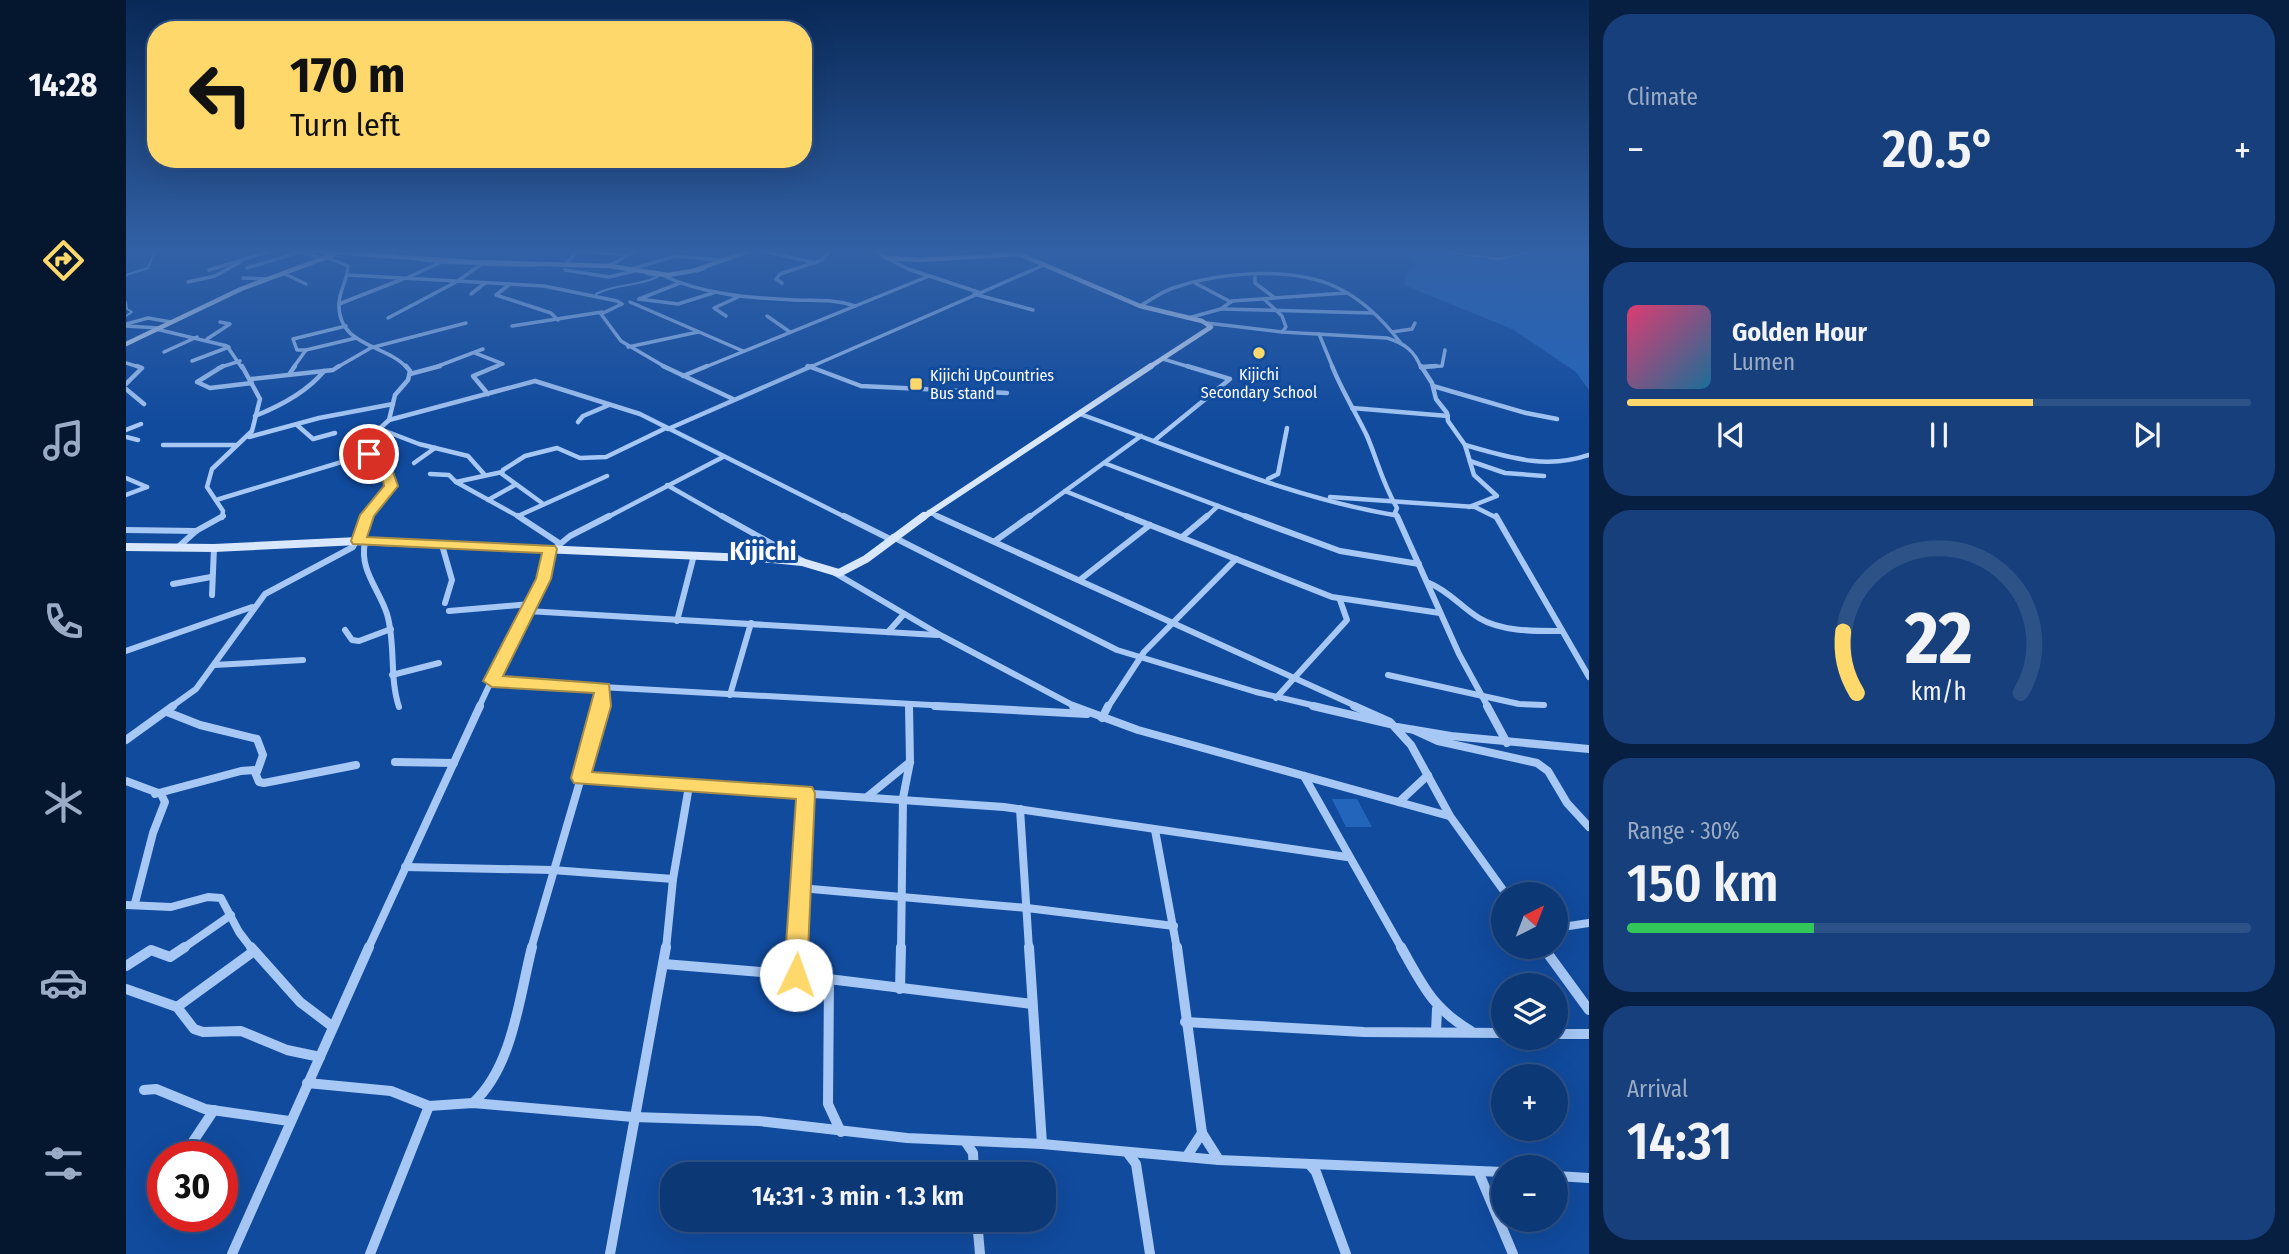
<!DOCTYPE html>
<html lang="en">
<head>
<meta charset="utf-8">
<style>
	:root { --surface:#0d3876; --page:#163f7b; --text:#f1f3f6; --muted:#9aacc5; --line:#2d5288; --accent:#ffd86b }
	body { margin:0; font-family:"Fira Sans Condensed",sans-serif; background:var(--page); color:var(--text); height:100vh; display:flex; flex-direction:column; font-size:26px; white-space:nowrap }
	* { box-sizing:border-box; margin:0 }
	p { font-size:23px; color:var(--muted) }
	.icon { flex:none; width:38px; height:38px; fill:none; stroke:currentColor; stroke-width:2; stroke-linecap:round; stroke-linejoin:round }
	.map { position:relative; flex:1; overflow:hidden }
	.drawer { display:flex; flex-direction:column; gap:14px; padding:14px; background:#071f41; width:700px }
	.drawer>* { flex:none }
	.banner { position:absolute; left:21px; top:21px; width:665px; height:147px; border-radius:28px; box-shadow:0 7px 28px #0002,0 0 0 2px var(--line); background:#ffd86b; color:#111; overflow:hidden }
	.needle { width:46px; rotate:42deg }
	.buttons { position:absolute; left:1365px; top:882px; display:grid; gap:14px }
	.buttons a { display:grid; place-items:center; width:77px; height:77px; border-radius:50%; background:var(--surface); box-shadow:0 7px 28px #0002,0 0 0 2px var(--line); font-size:35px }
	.speed { position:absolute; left:21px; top:1141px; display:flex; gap:14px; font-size:35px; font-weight:700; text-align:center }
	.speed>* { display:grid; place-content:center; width:91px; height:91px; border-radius:50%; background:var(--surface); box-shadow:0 7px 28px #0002,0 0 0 2px var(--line); line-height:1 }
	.speed .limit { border:10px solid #d22; background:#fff; color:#111 }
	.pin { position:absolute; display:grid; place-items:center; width:60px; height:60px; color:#fff; margin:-30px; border:4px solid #fff; border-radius:50%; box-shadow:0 2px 7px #0007 }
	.me { position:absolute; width:77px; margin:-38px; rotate:3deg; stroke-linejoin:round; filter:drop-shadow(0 0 5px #0008) }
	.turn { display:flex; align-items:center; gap:24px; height:147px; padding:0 28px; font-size:32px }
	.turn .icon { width:91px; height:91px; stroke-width:2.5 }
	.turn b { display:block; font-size:49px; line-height:60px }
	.big { font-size:52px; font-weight:600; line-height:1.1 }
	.drawer .card { flex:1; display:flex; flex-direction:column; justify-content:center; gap:10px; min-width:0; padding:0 24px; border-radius:28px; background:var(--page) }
	.drawer .dial { align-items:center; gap:0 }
	.dial svg { height:182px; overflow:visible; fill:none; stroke:var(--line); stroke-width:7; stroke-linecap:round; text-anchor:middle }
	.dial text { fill:var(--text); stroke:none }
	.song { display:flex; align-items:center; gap:21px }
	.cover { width:84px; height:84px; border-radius:10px; background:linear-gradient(135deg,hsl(340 70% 55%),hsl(200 70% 35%)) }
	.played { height:7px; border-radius:4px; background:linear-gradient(90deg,var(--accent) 65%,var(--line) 65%) }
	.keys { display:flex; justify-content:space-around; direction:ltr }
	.heat { display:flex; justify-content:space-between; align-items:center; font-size:38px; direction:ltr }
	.charge { height:10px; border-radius:5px; background:linear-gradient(90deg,#34c759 30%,var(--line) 0) }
	.trip { position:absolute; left:534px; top:1162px; width:396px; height:70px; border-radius:28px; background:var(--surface); box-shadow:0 7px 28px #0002,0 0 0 2px var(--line); font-weight:600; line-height:70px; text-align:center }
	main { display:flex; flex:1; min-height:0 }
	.menu { display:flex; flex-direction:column; width:126px; justify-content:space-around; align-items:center; background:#05162f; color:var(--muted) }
	.menu .icon { width:49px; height:49px }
	.menu .selected { color:var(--accent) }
	.menu b { font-size:32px; color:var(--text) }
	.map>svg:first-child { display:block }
</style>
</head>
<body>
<main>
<nav class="menu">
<b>14:28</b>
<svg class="icon selected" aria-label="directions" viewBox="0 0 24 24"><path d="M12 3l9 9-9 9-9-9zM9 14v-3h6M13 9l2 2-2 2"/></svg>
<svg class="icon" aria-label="music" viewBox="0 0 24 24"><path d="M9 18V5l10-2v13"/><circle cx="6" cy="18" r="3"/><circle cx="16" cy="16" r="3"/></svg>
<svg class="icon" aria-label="phone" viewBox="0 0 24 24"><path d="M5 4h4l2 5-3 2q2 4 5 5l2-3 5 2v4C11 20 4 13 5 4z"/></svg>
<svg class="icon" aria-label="climate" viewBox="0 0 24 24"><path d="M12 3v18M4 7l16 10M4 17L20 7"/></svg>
<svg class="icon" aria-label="car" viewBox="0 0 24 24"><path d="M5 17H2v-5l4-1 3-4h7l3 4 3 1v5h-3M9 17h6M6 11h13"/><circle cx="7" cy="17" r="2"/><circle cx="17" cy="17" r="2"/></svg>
<svg class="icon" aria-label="filters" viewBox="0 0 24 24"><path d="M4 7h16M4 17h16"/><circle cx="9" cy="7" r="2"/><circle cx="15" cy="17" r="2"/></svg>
</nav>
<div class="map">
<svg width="1463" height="1254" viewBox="0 0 1463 1254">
	<rect width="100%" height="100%" fill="#114b9e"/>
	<g fill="#2465bc">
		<polygon points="1271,250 1307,250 1373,259 1410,250 1463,256 1463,390 1450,372 1386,329 1278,285 1281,272 1289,263"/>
		<polygon points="1206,799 1231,799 1246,827 1220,827"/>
	</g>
	<polygon fill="#295391" stroke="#99c3f8" stroke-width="2" points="1307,250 1410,250 1373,259"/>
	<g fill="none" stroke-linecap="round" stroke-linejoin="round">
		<g stroke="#99c3f8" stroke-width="2">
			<polyline points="292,260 311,262"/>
			<polyline points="316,263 353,264"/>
			<polyline points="358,265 409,266"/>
			<polyline points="570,272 579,269"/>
			<polyline points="520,274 531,276"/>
			<polyline points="0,275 22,268 29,250"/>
			<path d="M470,294C494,282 510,288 533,276"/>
			<polyline points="0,302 1,309 6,312 0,316"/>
		</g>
		<g stroke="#a7c8f5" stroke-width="3.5">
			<polyline points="441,250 501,255"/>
			<polyline points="632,250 690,263"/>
			<polyline points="169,251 199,259"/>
			<polyline points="883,253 898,250"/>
			<polyline points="260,256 272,250"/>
			<path d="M202,258L222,266C222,279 213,291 213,304C212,347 260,344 281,368"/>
			<polyline points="761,258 782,269 852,292"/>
			<polyline points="440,265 451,250"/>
			<polyline points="483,266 511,250"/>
			<polyline points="121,268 170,253"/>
			<polyline points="506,269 549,256 595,260"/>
			<polyline points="83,270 148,250"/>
			<polyline points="439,270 483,277 508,271"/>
			<polyline points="157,273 180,284"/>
			<polyline points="222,275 418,286 491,301 496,304 475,314 495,341 541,368"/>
			<path d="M536,275C578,295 624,298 669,300C690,301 709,299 729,306"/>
			<polyline points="1129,277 1129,283 1149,298"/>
			<polyline points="117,278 142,279"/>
			<polyline points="281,278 317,261"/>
			<polyline points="333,280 357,263"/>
			<polyline points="62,282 89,276 116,261"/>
			<polyline points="656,283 650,279 654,274 696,260 705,250"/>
			<polyline points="1069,283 1105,302"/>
			<polyline points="384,284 370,295 425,313 432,320"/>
			<polyline points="345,294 359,283"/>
			<polyline points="848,294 907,310"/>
			<polyline points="513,299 552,304 590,292"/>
			<polyline points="513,299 554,283"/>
			<polyline points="1138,299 1156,316 1160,327 1156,332"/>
			<polyline points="504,302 617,351"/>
			<polyline points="213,304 277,279"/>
			<path d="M1014,306C1025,300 1035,292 1047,288C1093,272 1164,266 1210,287C1236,299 1257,320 1274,342"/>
			<polyline points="1097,309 1247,313"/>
			<polyline points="600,316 588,308 612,297"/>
			<polyline points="641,316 664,332"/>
			<polyline points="262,318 330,282"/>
			<polyline points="1062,318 1095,309 1106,301 1220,293"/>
			<path d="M1081,323L1156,332L1261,338C1278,343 1289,351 1295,368"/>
			<polyline points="0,324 22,318 45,322"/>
			<polyline points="0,326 33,328"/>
			<polyline points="386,326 476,312"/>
			<polyline points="30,329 101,346 116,368"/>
			<polyline points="1266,332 1286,329 1289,323"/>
			<polyline points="1193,334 1207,368"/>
			<polyline points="81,339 104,324 94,322"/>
			<polyline points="502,347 572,332"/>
			<polyline points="244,348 340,323"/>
			<polyline points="180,350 171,350 167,339 220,326"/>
			<polyline points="38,352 71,337"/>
			<polyline points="349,353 377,364 367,368"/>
			<polyline points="1037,359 1067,368"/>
			<polyline points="66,361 103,347"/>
			<polyline points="0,363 16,368"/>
			<polyline points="681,366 687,368"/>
			<polyline points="1295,367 1316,366 1319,350"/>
			<polyline points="92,368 114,361"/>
			<polyline points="167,368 180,350 230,338"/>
			<polyline points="210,368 243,349"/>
			<polyline points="307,368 357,349"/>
			<polyline points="577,368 803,276"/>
			<polyline points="682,368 918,265"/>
		</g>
		<g stroke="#a7c8f5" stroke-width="4.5">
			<polyline points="97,366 71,382 84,388 126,383"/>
			<polyline points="537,366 607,399"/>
			<polyline points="682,366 735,386 881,393"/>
			<polyline points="1295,366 1306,383 1310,399 1321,413 1322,421 1339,445 1348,475 1371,496 1343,507"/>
			<polyline points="1295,367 1310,366"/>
			<polyline points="164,373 169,366"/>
			<polyline points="284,374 314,366"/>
			<polyline points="557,376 581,366"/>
			<polyline points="125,379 207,370 213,366"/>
			<polyline points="0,384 16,368 11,366"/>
			<polyline points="1307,386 1400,413 1431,419"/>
			<polyline points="0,389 18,404"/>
			<polyline points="362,394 347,376 371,366"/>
			<polyline points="1226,408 1322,416"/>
			<path d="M954,414C1056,450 1161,497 1268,515L1271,508C1256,482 1252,462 1241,436C1230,413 1216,391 1206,366"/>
			<path d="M129,416C154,406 181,392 198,371"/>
			<polyline points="263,420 409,381 514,414 721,518"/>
			<polyline points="452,422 457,416 483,405"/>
			<polyline points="171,425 187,439 209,433"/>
			<polyline points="254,429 293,444 342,456 358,474"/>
			<polyline points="542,429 686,366"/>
			<polyline points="0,430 15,424"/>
			<polyline points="0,437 12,440"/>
			<polyline points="123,437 193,418 267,404"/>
			<polyline points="1029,440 1104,379 1061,366"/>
			<polyline points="37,445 111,445"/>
			<path d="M1339,445C1382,457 1419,470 1463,455"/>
			<polyline points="1344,461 1379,473 1418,476"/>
			<polyline points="288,463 309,448"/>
			<polyline points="978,463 1124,518"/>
			<polyline points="304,474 323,475 330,482 395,518"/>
			<polyline points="0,478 21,487"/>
			<polyline points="1142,479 1152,474 1161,428"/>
			<polyline points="330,482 376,472"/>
			<polyline points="541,485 599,518"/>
			<polyline points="939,491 1006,518"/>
			<polyline points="0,495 21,487"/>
			<polyline points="1204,497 1349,507 1371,518"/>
			<polyline points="90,500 242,454"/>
			<polyline points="362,500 389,485"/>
			<polyline points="416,503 376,474 377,470 399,456 431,448 454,458 480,457 540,428"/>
			<polyline points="803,512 815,518"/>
			<polyline points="1270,514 1272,518"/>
			<polyline points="392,516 481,476"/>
			<polyline points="96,518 97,511 81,487 86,469 126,431 134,399 116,366"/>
			<path d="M240,518L264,489C263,469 244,461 239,442L263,420L269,395L282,380L284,371L280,366"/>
			<polyline points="480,518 597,457"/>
			<polyline points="902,518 1015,436"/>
			<polyline points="1079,518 1092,506"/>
		</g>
		<g stroke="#a7c8f5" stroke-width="6">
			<polyline points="392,516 433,543"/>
			<polyline points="596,516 677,561"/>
			<polyline points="718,516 764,539"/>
			<polyline points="811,516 1232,707"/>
			<polyline points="1001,516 1206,597 1314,613"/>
			<polyline points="1119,516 1214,551 1293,564"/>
			<polyline points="1271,516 1333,654 1362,707"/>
			<polyline points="1370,516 1463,677"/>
			<polyline points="0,530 70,531"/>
			<polyline points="767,537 991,650 1130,692 1194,707"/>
			<polyline points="1056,537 1081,516"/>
			<polyline points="869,541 904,516"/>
			<path d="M239,542C233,570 253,589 261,614C270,644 263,677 273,707"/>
			<polyline points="316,545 326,580 319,603"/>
			<polyline points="51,548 70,531 97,516"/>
			<polyline points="428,549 444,536 483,516"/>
			<polyline points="709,573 816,636 950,707"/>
			<polyline points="955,579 1024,525"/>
			<path d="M1303,583C1323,591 1335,607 1353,618C1376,632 1410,631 1436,631"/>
			<polyline points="47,584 85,577"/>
			<polyline points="86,595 88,548"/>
			<polyline points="323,611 404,604"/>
			<polyline points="401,611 811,635"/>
			<polyline points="551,621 568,555"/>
			<polyline points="219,630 226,640 233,641 265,629"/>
			<polyline points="762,632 778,614"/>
			<polyline points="0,651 126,607"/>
			<polyline points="88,665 177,660"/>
			<polyline points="266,675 313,663"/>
			<polyline points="1262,675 1393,704 1418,705"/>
			<polyline points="366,681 841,707"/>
			<polyline points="604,695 625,623"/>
			<polyline points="1150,698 1221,620 1214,600"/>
			<polyline points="45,707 70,689 139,594 227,547 241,516"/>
			<polyline points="353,707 383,643 418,579 424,549"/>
			<polyline points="476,707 477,688"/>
			<polyline points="982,707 1018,652 1110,559"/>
		</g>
		<g stroke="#a7c8f5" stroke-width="8">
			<polyline points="809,706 961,714"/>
			<polyline points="947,706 1012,730 1323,816"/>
			<polyline points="1187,706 1264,724"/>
			<polyline points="1228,706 1264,722 1285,745 1324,816 1380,894"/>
			<polyline points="1361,706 1381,743"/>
			<polyline points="41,712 74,725 131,739 137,755 131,772"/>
			<polyline points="976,718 982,706"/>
			<polyline points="1271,727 1325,736 1463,749"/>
			<polyline points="1288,730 1312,741 1411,763 1422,771 1441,803 1463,827"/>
			<polyline points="0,740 47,706"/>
			<polyline points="269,762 328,763"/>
			<polyline points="1178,776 1276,949"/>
			<polyline points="455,778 878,807 1221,857"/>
			<polyline points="0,781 35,794 39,802 27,833 9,903"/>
			<polyline points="29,794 115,771 128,770 133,782 138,783 230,765"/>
			<polyline points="741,797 784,762"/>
			<polyline points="1273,802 1302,775"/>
			<polyline points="894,809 903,949"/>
			<polyline points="1029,830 1051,949"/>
			<polyline points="279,867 426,870 547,879"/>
			<polyline points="674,888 901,908 1048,926"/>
			<polyline points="0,905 45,907 82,897 95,898 113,932 126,949"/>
			<polyline points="1430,928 1463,923"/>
			<polyline points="56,949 105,915"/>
			<polyline points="242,949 354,706"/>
			<polyline points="405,949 476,706"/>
			<polyline points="540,949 547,879 563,786"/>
			<polyline points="671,949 680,793"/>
			<polyline points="775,949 777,798 784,762 783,706"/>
		</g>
		<g stroke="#a7c8f5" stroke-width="10">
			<polyline points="125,947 174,1002 207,1027"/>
			<polyline points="903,947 916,1144"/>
			<polyline points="1051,947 1076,1133 1093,1160"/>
			<path d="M1275,947C1296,984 1306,1008 1345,1031"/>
			<polyline points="1417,947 1463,1010"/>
			<polyline points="538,964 670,975 906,1004"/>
			<polyline points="0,966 25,950 44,957 59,947"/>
			<polyline points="670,975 672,947"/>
			<polyline points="703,981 702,1104 715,1132"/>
			<polyline points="0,989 51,1007 68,1029 77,1032 115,1031 161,1050 194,1057"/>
			<polyline points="774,989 775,947"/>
			<polyline points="51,1007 128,951"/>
			<polyline points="1059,1022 1238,1032 1377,1033"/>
			<polyline points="1310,1032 1311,1009"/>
			<polyline points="1430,1034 1463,1034"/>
			<polyline points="181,1083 265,1091 303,1106 347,1103 507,1117 633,1121 781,1138 916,1144 1093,1160 1377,1172"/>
			<polyline points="18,1090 30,1089 79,1109 163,1121"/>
			<path d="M347,1103C387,1066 393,998 406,947"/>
			<polyline points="839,1141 847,1153 848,1174"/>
			<polyline points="1001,1152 1010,1164 1024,1254"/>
			<polyline points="58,1155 88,1110"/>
			<polyline points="1061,1156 1076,1133"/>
			<polyline points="1184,1165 1190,1172 1220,1254"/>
			<polyline points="1352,1171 1387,1254"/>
			<polyline points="1430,1176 1463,1178"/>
			<polyline points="851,1220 854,1254"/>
			<polyline points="106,1254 243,947"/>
			<polyline points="244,1254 303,1106"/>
			<polyline points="484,1254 540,947"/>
		</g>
		<g stroke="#d8e7fd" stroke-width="4.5">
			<polyline points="178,250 345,262 484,266 542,275 566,271 626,250"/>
			<polyline points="750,250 761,258 793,260 893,254 1014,306 1076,321 1085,327 1022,368"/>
			<polyline points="0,344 115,289 212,253"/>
		</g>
		<polyline stroke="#d8e7fd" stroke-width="6" points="796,518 1025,366"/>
		<polyline stroke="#d8e7fd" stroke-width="8" points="0,547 88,548 232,541 646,559 676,562 713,573 740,559 798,516"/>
	</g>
	<linearGradient id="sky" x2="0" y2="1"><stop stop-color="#092957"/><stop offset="0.59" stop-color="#3261a6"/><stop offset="1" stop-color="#3261a6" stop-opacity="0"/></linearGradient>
	<rect width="1463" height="425" fill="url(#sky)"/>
	<polygon fill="#ffd86b" stroke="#a68c46" stroke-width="2" points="238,451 247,451 267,472 272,486 248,516 241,537 429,546 431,549 425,579 377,676 483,684 485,706 466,772 686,787 689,793 681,975 678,983 670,986 662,983 658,975 670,799 448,783 445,778 468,693 366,687 357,681 410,579 416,553 227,544 225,541 234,515 258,486 256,475 238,457"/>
	<g fill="#ffd86b" stroke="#114b9e" stroke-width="2.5">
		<circle cx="1133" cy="353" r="7"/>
		<rect x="783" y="377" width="14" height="14" rx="3.5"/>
	</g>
	<g text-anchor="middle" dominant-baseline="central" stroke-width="6" stroke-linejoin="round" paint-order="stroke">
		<g font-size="16" fill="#fff" stroke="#114b9e">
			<text x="1133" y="374">Kijichi<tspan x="1133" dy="18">Secondary School</tspan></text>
			<text x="804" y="375" text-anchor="start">Kijichi UpCountries<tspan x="804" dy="18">Bus stand</tspan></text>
		</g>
		<g font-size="26" font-weight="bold" fill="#fff" stroke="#114b9e">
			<text x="637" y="551">Kijichi</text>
		</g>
	</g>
</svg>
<div class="buttons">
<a><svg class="needle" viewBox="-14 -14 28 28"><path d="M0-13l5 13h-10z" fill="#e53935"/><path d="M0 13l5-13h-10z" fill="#9aacc5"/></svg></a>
<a><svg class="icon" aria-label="layers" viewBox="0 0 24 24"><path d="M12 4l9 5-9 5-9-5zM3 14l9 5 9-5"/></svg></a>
<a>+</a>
<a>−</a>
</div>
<div class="speed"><div class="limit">30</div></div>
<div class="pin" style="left:243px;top:454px;background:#d93025"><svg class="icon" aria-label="arrive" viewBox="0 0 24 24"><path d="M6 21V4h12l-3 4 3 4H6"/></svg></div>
<svg class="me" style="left:670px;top:975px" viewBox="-20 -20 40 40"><circle r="19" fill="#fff"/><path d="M0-13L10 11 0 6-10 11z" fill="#ffd86b"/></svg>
<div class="trip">14:31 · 3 min · 1.3 km</div>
<div class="banner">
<div class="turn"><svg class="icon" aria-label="left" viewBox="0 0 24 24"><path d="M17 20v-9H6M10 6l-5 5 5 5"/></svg><div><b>170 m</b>Turn left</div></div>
</div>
</div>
<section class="drawer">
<div class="card"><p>Climate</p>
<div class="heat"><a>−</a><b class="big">20.5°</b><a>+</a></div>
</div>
<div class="card">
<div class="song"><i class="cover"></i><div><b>Golden Hour</b><p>Lumen</p></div></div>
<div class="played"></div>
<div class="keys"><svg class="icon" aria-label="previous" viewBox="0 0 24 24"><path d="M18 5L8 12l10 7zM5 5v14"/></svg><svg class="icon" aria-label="pause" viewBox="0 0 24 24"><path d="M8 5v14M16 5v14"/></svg><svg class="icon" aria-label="next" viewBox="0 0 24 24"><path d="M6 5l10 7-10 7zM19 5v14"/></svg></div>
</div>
<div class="card dial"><svg viewBox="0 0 100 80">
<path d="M14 69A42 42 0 1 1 86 69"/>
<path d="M14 69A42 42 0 0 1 8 42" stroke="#ffd86b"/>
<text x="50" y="56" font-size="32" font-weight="700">22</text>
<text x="50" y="72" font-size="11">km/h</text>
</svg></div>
<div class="card"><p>Range · 30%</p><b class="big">150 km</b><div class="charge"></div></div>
<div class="card"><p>Arrival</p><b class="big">14:31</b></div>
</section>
</main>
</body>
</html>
